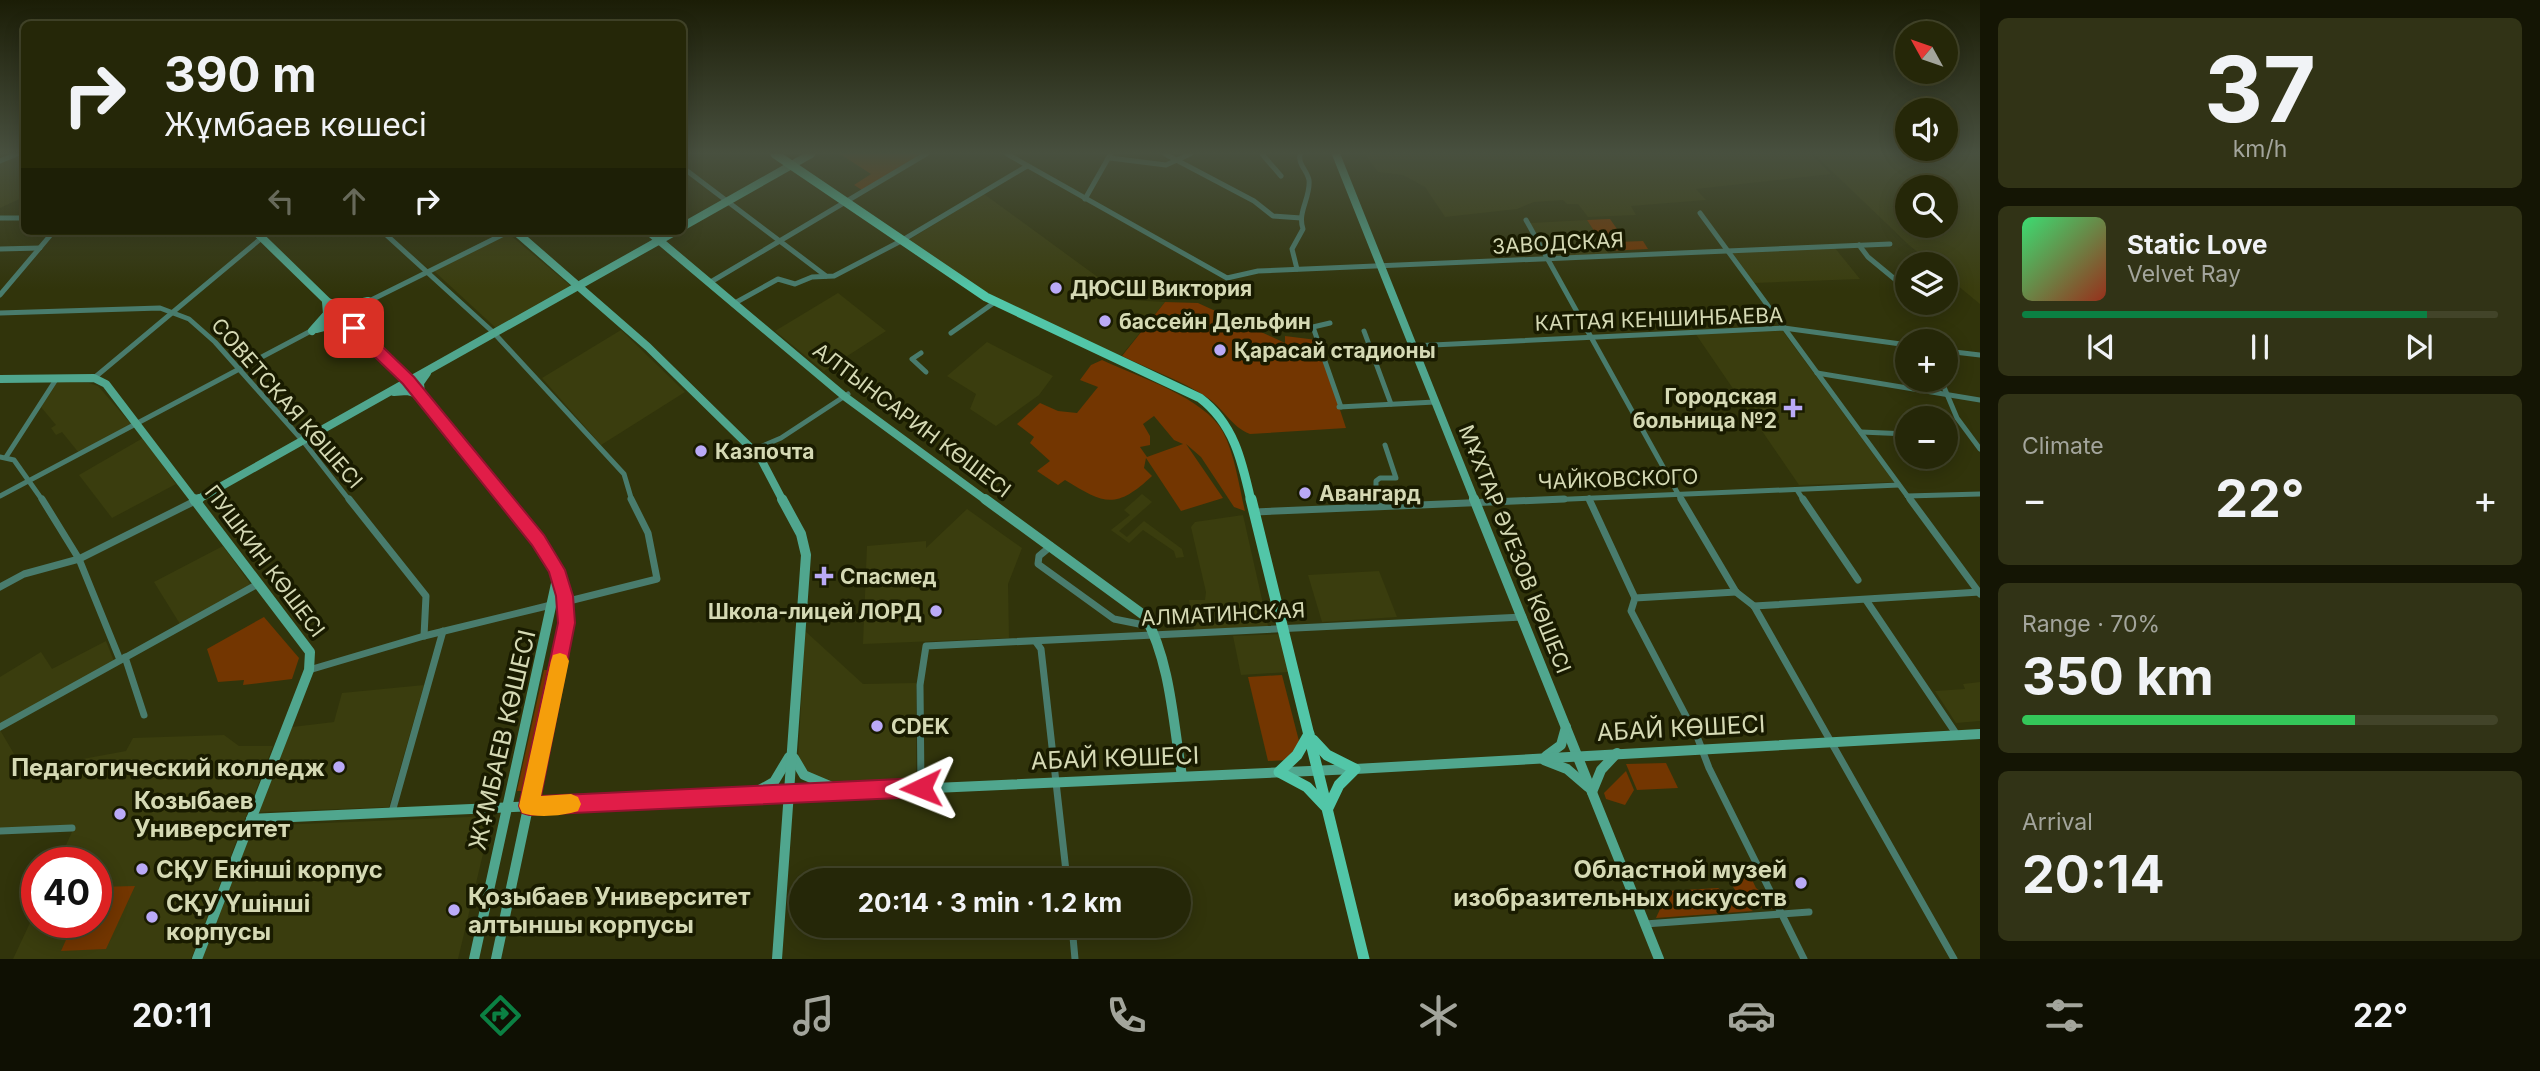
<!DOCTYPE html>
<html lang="en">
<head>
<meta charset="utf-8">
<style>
	:root { --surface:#252708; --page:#313316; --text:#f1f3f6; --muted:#a3a59c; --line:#424429; --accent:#0b8043 }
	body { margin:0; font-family:Inter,sans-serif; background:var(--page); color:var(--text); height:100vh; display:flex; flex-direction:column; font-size:26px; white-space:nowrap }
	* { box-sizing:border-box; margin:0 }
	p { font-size:23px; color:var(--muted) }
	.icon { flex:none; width:38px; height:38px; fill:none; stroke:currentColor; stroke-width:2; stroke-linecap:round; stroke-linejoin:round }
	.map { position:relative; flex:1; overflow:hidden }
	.panel { display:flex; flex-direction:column; gap:18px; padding:18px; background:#141504; width:560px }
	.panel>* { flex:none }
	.top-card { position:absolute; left:21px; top:21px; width:665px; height:214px; border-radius:10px; box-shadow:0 4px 18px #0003,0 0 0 2px var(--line); background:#252708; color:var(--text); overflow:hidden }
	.needle { width:46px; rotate:310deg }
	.buttons { position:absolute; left:1895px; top:21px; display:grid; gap:14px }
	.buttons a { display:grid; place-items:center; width:63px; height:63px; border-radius:50%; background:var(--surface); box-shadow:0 4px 18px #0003,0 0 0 2px var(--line); font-size:35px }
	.speed { position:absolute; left:21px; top:847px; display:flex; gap:14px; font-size:35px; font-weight:700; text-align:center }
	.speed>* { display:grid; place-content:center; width:91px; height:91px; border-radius:50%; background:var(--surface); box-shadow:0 4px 18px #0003,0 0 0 2px var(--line); line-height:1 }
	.speed .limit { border:10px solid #d22; background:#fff; color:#111 }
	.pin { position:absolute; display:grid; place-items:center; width:60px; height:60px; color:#fff; margin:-30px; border-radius:14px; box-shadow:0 4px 10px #0006 }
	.me { position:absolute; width:77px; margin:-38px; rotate:268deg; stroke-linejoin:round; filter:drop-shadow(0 0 5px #0008) }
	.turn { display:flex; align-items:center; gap:24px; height:147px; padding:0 28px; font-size:32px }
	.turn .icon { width:91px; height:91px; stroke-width:2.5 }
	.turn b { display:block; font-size:49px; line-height:60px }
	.lanes { display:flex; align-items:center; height:66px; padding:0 28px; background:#0003; justify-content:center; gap:35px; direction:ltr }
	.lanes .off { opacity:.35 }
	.big { font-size:52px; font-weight:700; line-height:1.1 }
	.panel .tile { flex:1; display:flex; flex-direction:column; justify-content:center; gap:10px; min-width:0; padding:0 24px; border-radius:10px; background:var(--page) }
	.panel .dial { align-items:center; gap:0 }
	.dial b { font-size:91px; line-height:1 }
	.song { display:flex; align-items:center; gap:21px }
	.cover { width:84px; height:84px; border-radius:10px; background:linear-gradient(135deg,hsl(140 70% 55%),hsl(10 70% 35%)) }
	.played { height:7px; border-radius:4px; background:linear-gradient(90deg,var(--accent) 85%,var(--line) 85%) }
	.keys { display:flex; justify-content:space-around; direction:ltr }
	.heat { display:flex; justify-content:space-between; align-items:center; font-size:38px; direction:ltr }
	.charge { height:10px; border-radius:5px; background:linear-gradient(90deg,#34c759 70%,var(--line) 0) }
	.trip { position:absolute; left:789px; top:868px; width:402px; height:70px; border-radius:35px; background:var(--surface); box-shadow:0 4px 18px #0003,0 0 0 2px var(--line); font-weight:700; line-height:70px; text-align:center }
	.tab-bar { display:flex; height:112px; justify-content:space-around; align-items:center; background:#0f1003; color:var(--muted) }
	.tab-bar .icon { width:49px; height:49px }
	.tab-bar .on { color:var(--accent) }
	.tab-bar b { font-size:32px; color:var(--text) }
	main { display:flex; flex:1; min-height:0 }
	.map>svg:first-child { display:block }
</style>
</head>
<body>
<main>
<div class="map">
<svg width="1980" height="959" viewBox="0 0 1980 959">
	<rect width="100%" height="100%" fill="#31340b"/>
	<g fill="#3a3d0e" fill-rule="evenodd">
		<polygon points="21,154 24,154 24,197 0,208 0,163"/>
		<polygon points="1365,154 1811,154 1831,174 1696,189 1706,200 1631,206 1636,215 1588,217 1578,204 1567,204 1563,200 1534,202 1517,209 1445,217 1425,187 1403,175 1378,172"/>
		<path d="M1814,154H1980V304L1946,276V264H1932L1909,245ZM1908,187H1946V226H1908Z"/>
		<polygon points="984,194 1110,286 1111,299 1165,302 1121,356 992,296 907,241"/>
		<polygon points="1587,220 1609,254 1548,256 1530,223"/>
		<polygon points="509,234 572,287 497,329 434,271"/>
		<polygon points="1835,248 1860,279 1754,283 1732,252"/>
		<polygon points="838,293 886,331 824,371 775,331"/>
		<polygon points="621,330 685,392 601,445 542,378"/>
		<polygon points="1782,330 1894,482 1799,485 1695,333"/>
		<polygon points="987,342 1053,376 1039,395 996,426 970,409 976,394 947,376"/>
		<polygon points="58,381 89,383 98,386 132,425 79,453 62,432 56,435 51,428 56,425 41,407"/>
		<polygon points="143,438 176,484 112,518 79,475"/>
		<polygon points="1142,494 1152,502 1119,531 1127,537 1144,521 1182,549 1184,557 1176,558 1174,551 1143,530 1129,543 1111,530 1130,515 1124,510"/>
		<polygon points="967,509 1022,548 1008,584 1009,638 863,644 867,546 926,541 926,548"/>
		<polygon points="1243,515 1268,626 1194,630 1189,600 1205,600 1206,592 1191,527 1195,522"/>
		<polygon points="223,546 251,585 180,624 154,582"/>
		<polygon points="1379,571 1397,617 1322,622 1308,575"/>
		<polygon points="805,631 863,684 916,683 916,784 828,785 808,775 798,760"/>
		<polygon points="1281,634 1288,672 1241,675 1233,636"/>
		<polygon points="106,641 114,661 0,724 0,677 41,652 52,669"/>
		<polygon points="1980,682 1980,721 1956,723 1935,691 1965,689 1963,684"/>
		<polygon points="424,685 389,807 259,812 292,727 334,722 342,693"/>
		<polygon points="0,730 27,776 48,770 50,765 126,751 133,738 224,735 239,746 273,746 191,959 13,959 37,908 37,922 96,922 96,863 58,863 75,825 0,828"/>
		<polygon points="492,816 458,959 202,959 253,826"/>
	</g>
	<g fill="#733601" fill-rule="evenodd">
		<polygon points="840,154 921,154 862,190 854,185 871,174"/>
		<polygon points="1610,219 1617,229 1610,230 1617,242 1643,241 1648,249 1607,251 1587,220"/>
		<path d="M1165,302L1198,303L1285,343V336L1317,340L1346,428L1250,434C1231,427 1223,407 1205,396C1180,380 1149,369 1122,356Z"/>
		<path d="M1102,360C1138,377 1204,397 1223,432C1235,455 1239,486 1245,511L1234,507L1201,457L1186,444L1223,498L1181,511L1146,458L1144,468L1152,476C1116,510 1104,504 1065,480L1058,485L1037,471L1050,461L1030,443L1034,437L1017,424L1040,403L1058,411L1077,413L1098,387L1080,380L1091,365ZM1154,416L1174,440L1183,444L1147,457L1140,447L1150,445V436L1143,424Z"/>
		<polygon points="264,617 299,658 292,679 243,685 244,680 218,682 207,649"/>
		<polygon points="544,670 553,670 527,791 517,791"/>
		<polygon points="1282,675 1300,745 1288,760 1268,761 1248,677"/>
		<polygon points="1666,763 1678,788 1637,790 1626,764"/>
		<polygon points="1626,771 1634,790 1625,805 1606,799 1604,793"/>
		<path d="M1744,863L1756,888L1771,901L1775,909C1756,910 1739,899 1730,882Z"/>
		<polygon points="135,886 106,949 61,951 74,922 96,922 96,887"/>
		<polygon points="1718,888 1753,911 1656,918 1668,891"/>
	</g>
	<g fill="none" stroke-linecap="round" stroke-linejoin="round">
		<g stroke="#497c6d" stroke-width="5">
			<polyline points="1007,154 1227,278 1258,271 1890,244"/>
			<polyline points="1165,154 1254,201 1273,216 1301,218"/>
			<polyline points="1262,154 1281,176"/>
			<polyline points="1110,158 1166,165 1190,154"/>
			<polyline points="0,161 17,154"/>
			<polyline points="682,167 826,276"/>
			<polyline points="1085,199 1110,155"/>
			<polyline points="1700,213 1911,501"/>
			<polyline points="0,218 24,218"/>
			<polyline points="1526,220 1682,501"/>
			<polyline points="382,231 494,333 624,474 632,501"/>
			<polyline points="1859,245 1868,257 1908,290"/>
			<polyline points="0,249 40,248"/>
			<path d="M1297,269L1292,249L1303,229C1297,212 1311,197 1309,180C1307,170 1298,165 1300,154"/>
			<polyline points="709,283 926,154"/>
			<polyline points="0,295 54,231"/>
			<polyline points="733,304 778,279 795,284 812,277 834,276 901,241 1027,166"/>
			<polyline points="0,313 160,308 189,319 215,342 303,441 350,501"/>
			<polyline points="1330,323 1313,327 1341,407"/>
			<polyline points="1364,331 1391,404"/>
			<polyline points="951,333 995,302"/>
			<polyline points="1412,346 1784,328 1908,345"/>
			<polyline points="1946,351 1980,355"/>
			<polyline points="921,353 912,359 926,372"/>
			<polyline points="1817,373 1980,400"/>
			<polyline points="94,378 270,231"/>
			<polyline points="1941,380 1957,418 1980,449"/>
			<polyline points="1339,407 1435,402"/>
			<polyline points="1861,432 1908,434"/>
			<polyline points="753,450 781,438 848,394"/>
			<polyline points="0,457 14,460 43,501"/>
			<polyline points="6,457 57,378"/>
			<polyline points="1797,490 1804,501"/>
			<polyline points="0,496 341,315 510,231"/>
			<polyline points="1907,496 1980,494"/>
			<polyline points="1589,498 1590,501"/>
			<polyline points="1376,501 1376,481 1380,478 1396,478 1385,445"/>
			<polyline points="1522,501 1899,485"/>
		</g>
		<g stroke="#497c6d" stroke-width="7">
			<polyline points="42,499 79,559 120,660"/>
			<polyline points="349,499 426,596 424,636"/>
			<polyline points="1376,499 1377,505"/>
			<polyline points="1589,499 1635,598"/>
			<polyline points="1681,499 1736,592 1754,606 1954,959"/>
			<polyline points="1803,499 1858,580"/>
			<polyline points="1910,499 1980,594"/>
			<polyline points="1255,512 1564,499"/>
			<polyline points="1051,546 1039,556 1038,564 1114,619 1149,626"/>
			<polyline points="0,587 24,574 79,559 195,501"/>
			<polyline points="1736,592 1635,598 1631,611 1698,739 1709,768 1804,959"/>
			<polyline points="1866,600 1957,735"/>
			<polyline points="561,603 657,579 648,533 631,499"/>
			<polyline points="1754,606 1980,592"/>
			<polyline points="1036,642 1041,649 1067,880"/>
			<polyline points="125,657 144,715"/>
			<polyline points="309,670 424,636 551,605"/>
			<polyline points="0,727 258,584"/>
			<polyline points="921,788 920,685 926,646 1523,617"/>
			<polyline points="392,812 443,631"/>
			<polyline points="0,831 72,828"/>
			<polyline points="1645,924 1809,912"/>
			<polyline points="1072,926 1075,959"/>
		</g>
		<g stroke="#50a68e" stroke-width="8">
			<polyline points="1336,154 1475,501"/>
			<polyline points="682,227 811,154"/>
			<polyline points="255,231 409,381 508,501"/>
			<polyline points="515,231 648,347 753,450 762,461 783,501"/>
			<polyline points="648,231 844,396 987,501"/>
			<polyline points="317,329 336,324 354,328 352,317 367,302"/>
			<polyline points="312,331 327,314 326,302 345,306 368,301"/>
			<polyline points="0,379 94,378 106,384 195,501"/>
			<polyline points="394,392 407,391 421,395 420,383 427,373"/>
			<polyline points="195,501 676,231"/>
		</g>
		<g stroke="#50a68e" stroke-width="10">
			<polyline points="194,499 310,652 309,670 197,959"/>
			<path d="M985,499L1145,616C1171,664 1173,723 1182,776"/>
			<polyline points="1474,499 1659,959"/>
			<polyline points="195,501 199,499"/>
			<polyline points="1546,756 1561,745 1566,727"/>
			<polyline points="794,758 804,775 837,789"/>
			<polyline points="1544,760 1567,769 1588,787"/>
			<polyline points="1592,792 1601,770 1617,753"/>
			<polyline points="754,793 774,782 789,757"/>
			<polyline points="251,819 1355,769 1980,734"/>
			<polyline points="474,959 557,579"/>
			<path d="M496,959L567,623C563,567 539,541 506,499"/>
			<polyline points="777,959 806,555 801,534 782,499"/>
		</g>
		<path stroke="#52c6a8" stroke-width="9" d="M775,154L986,297L1200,398C1234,424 1242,461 1251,501"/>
		<g stroke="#52c6a8" stroke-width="11">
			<polyline points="1251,499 1364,959"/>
			<polyline points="1309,734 1297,755 1279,772 1307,787 1325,806"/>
			<polyline points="1313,740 1327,755 1355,769 1339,785 1328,808"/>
		</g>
	</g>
	<linearGradient id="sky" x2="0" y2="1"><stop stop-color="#1b1d06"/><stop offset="0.53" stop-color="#48503f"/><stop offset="1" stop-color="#48503f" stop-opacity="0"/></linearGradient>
	<rect width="1980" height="289" fill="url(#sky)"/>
	<polygon fill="#e11d48" stroke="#92132f" stroke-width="2" points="354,323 359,324 414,377 544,535 565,570 573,596 575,623 541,796 921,778 928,781 931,788 928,794 921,797 529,815 522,813 519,806 558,623 556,596 549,572 532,545 403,384 348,331 346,328"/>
	<path fill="#f59e0b" d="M560,653L566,655L569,661L541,796L571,794L578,797L581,804L578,811C564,816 536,818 522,813L519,806L551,661L553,655Z"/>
	<g fill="#baaaf7" stroke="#191b00" stroke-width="2.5">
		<circle cx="1056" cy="288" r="7"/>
		<circle cx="1105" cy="321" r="7"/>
		<circle cx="1220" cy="350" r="7"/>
		<path d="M1789.5 397.5h7v7h7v7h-7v7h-7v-7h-7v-7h7z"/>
		<circle cx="701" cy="451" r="7"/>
		<circle cx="1305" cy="493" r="7"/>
		<path d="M820.5 565.5h7v7h7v7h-7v7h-7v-7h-7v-7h7z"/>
		<circle cx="936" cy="611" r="7"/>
		<circle cx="877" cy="726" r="7"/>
		<circle cx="339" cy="767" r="7"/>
		<circle cx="120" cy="814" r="7"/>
		<circle cx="142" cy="869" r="7"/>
		<circle cx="1801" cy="883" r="7"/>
		<circle cx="454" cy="910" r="7"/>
		<circle cx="152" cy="917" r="7"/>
	</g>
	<g text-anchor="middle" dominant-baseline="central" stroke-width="7" stroke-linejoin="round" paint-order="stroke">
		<g font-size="21" fill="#d5d9b4" stroke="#191b00">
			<text transform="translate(1558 243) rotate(-3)">ЗАВОДСКАЯ</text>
			<text transform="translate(1659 319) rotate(-2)">КАТТАЯ КЕНШИНБАЕВА</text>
			<text transform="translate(287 403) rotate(49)">СОВЕТСКАЯ КӨШЕСІ</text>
			<text transform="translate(912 420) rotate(37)">АЛТЫНСАРИН КӨШЕСІ</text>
			<text transform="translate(1618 479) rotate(-2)">ЧАЙКОВСКОГО</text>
			<text transform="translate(1515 549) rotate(68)">МҰХТАР ӘУЕЗОВ КӨШЕСІ</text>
			<text transform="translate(265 561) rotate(53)">ПУШКИН КӨШЕСІ</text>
			<text transform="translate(1223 614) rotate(-3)">АЛМАТИНСКАЯ</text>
		</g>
		<g font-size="21" font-weight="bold" fill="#d5d9b4" stroke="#191b00" text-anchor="start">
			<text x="1070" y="288">ДЮСШ Виктория</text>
			<text x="1119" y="321">бассейн Дельфин</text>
			<text x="1234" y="350">Қарасай стадионы</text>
			<text x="1777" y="396" text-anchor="end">Городская<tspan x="1777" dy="24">больница №2</tspan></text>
			<text x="715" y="451">Казпочта</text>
			<text x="1319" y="493">Авангард</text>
			<text x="840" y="576">Спасмед</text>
			<text x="922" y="611" text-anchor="end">Школа-лицей ЛОРД</text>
			<text x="891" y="726">CDEK</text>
		</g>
		<g font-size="24" fill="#d5d9b4" stroke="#191b00">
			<text transform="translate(1681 728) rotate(-3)">АБАЙ КӨШЕСІ</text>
			<text transform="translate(502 740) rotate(-77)">ЖҰМБАЕВ КӨШЕСІ</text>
			<text transform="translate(1115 758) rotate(-2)">АБАЙ КӨШЕСІ</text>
		</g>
		<g font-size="24" font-weight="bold" fill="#d5d9b4" stroke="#191b00" text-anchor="start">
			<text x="325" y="767" text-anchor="end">Педагогический колледж</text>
			<text x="134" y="800">Козыбаев<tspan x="134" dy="28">Университет</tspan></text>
			<text x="156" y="869">СҚУ Екінші корпус</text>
			<text x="1787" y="869" text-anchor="end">Областной музей<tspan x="1787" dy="28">изобразительных искусств</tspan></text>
			<text x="468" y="896">Қозыбаев Университет<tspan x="468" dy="28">алтыншы корпусы</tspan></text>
			<text x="166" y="903">СҚУ Үшінші<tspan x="166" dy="28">корпусы</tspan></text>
		</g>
	</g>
</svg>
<div class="buttons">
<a><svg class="needle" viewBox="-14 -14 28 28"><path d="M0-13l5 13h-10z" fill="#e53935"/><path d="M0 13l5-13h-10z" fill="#a3a59c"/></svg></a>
<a><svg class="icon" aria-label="sound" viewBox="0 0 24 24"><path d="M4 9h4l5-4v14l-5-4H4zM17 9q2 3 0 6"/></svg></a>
<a><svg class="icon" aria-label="search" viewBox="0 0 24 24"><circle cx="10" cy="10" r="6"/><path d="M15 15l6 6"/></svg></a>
<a><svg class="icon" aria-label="layers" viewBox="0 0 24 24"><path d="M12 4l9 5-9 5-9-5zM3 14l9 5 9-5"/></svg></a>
<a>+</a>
<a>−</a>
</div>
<div class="speed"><div class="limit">40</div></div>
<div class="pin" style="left:354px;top:328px;background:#d93025"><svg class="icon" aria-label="arrive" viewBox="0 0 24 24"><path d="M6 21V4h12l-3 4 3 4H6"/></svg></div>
<svg class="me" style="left:921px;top:788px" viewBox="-20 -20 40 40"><path d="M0-17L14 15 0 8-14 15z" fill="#e11d48" stroke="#fff" stroke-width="4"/></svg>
<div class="trip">20:14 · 3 min · 1.2 km</div>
<div class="top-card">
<div class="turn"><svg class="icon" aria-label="right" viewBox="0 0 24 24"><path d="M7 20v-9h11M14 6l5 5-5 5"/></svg><div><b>390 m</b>Жұмбаев көшесі</div></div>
<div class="lanes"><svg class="icon off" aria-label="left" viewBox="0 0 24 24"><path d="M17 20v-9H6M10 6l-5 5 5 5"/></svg><svg class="icon off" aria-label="ahead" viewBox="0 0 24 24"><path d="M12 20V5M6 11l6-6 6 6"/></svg><svg class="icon" aria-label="right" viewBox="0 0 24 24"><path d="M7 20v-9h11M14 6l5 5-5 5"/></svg></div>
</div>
</div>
<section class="panel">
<div class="tile dial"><b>37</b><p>km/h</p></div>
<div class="tile">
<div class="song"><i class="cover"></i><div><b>Static Love</b><p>Velvet Ray</p></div></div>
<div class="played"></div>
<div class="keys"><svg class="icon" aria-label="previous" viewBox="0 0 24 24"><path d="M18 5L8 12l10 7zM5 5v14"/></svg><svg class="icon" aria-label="pause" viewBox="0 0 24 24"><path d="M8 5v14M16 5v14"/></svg><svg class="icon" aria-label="next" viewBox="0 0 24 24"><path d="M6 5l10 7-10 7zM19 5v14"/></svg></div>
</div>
<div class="tile"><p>Climate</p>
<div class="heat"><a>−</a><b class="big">22°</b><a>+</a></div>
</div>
<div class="tile"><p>Range · 70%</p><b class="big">350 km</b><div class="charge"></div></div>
<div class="tile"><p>Arrival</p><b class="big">20:14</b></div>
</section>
</main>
<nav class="tab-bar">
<b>20:11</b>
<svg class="icon on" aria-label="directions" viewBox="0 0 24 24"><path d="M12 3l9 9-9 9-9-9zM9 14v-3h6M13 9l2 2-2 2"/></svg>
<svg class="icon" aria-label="music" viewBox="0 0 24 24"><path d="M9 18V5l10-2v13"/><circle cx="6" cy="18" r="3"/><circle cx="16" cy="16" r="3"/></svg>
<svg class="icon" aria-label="phone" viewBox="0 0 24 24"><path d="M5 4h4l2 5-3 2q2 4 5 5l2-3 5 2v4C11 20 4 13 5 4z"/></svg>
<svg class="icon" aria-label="climate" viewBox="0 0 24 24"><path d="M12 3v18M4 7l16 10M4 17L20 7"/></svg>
<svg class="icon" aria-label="car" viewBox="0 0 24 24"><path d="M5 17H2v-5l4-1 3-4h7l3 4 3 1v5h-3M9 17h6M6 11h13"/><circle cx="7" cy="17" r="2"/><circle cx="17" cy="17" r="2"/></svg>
<svg class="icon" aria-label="filters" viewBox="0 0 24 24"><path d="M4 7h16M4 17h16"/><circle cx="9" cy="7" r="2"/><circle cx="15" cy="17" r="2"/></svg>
<b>22°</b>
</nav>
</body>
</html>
